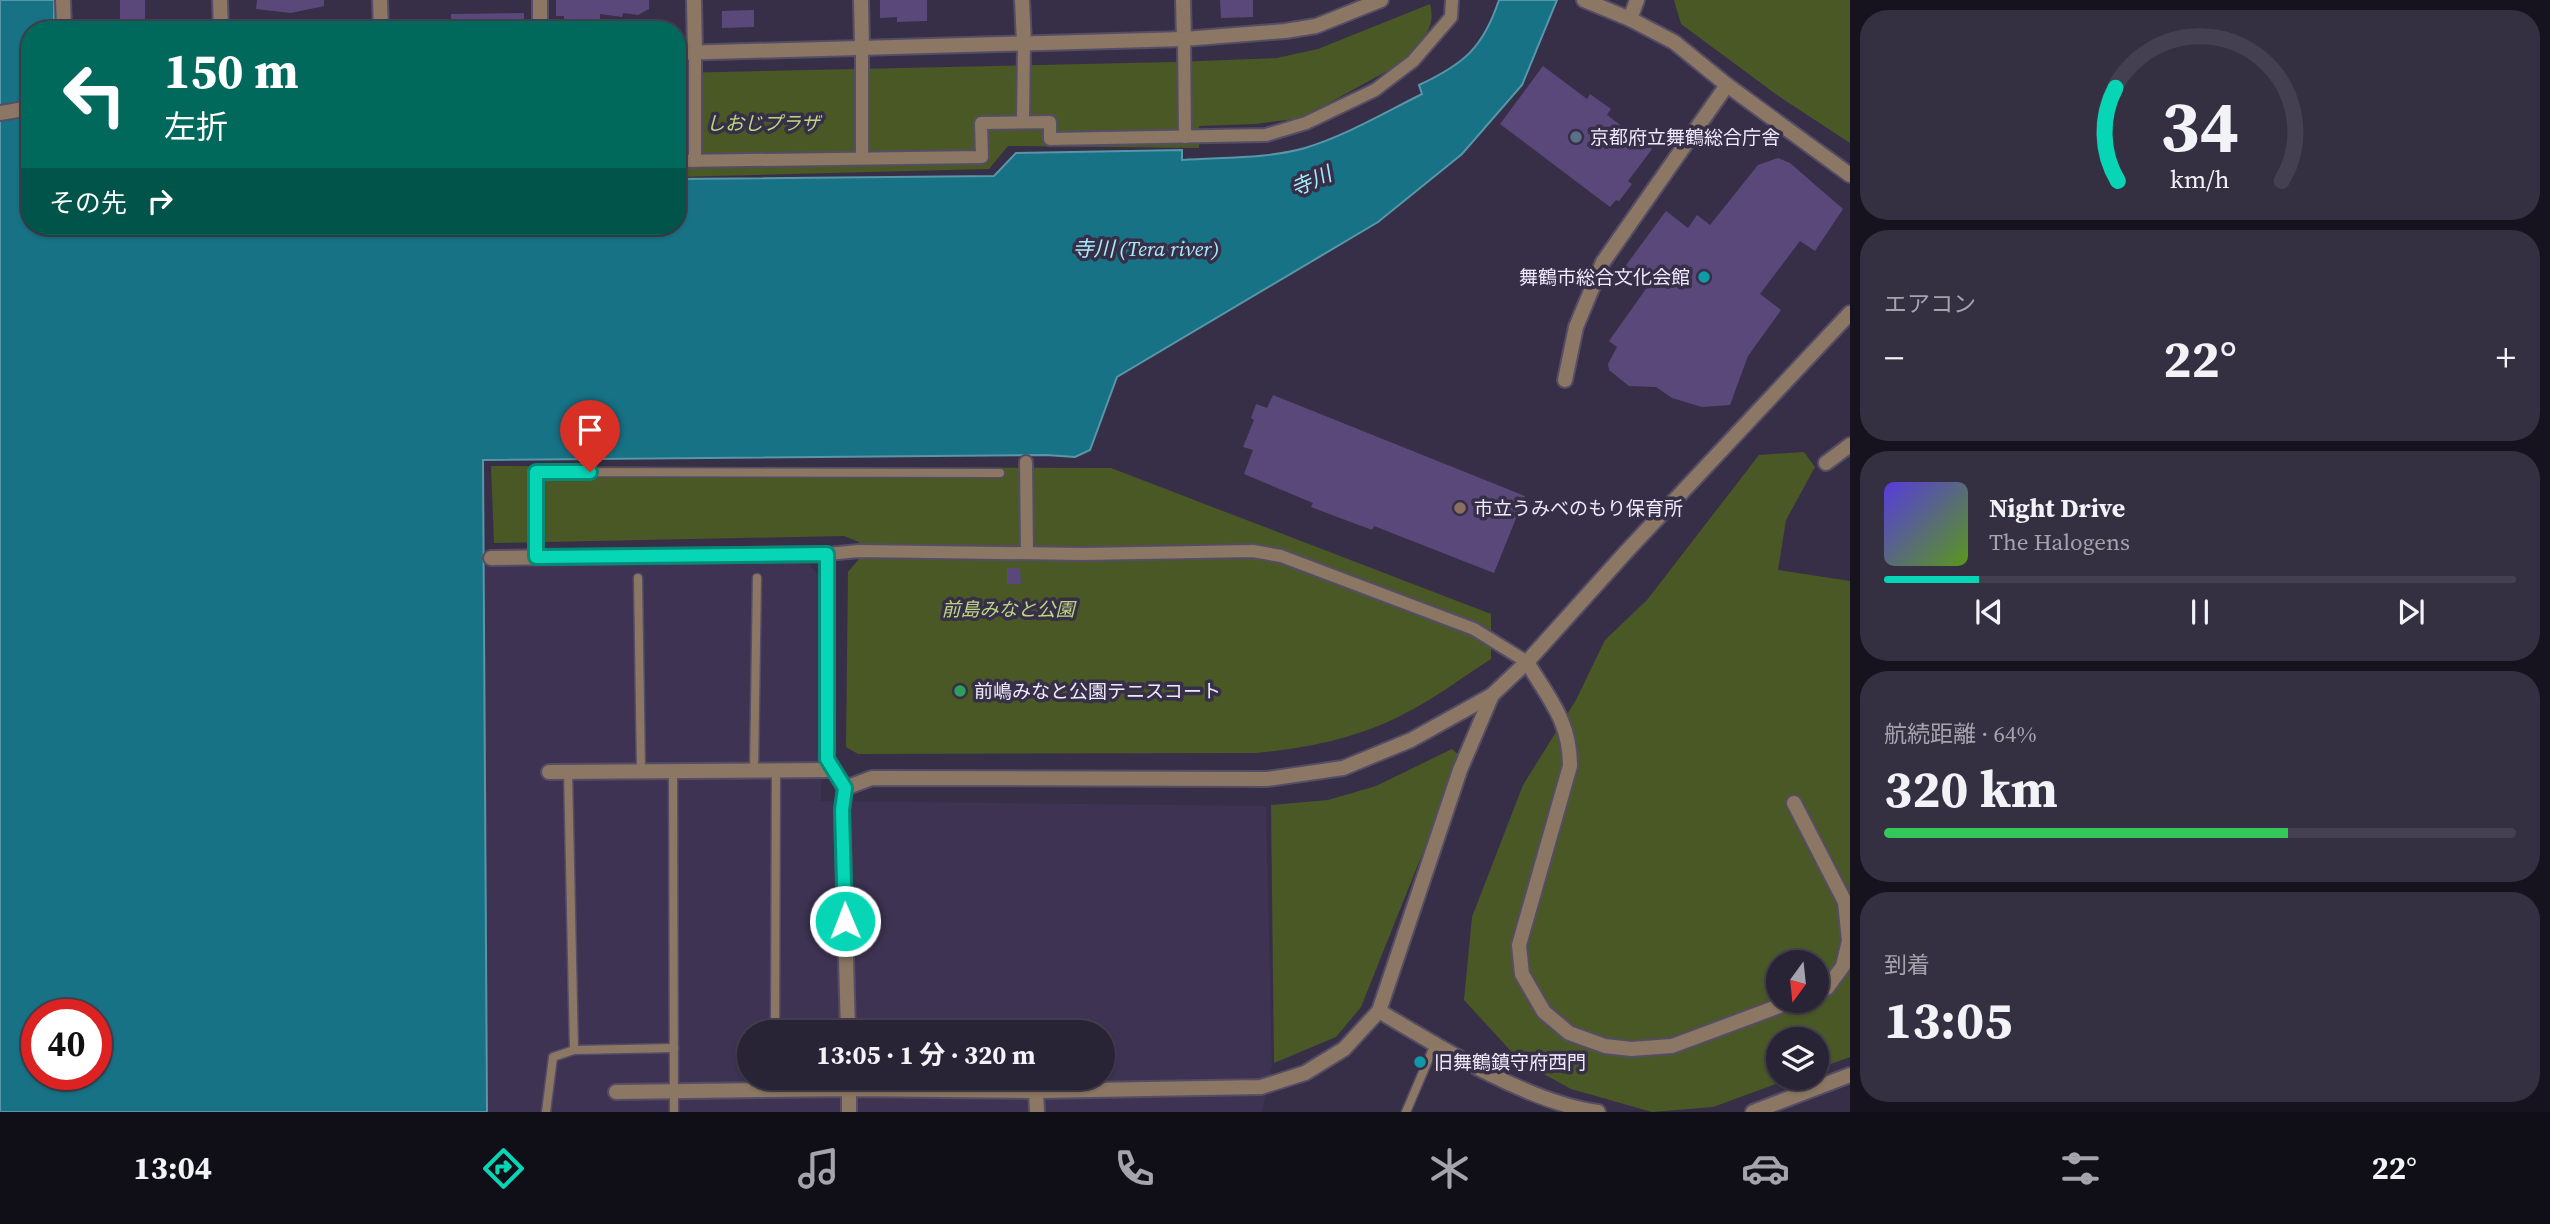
<!DOCTYPE html>
<html lang="ja">
<head>
<meta charset="utf-8">
<style>
	:root { --surface:#292336; --page:#352f42; --text:#f1f3f6; --muted:#a5a4ad; --line:#454051; --accent:#06d5b6 }
	body { margin:0; font-family:"Source Serif 4","Noto Sans JP",serif; background:var(--page); color:var(--text); height:100vh; display:flex; flex-direction:column; font-size:26px; white-space:nowrap }
	* { box-sizing:border-box; margin:0 }
	p { font-size:23px; color:var(--muted) }
	.icon { flex:none; width:38px; height:38px; fill:none; stroke:currentColor; stroke-width:2; stroke-linecap:round; stroke-linejoin:round }
	.map { position:relative; flex:1; overflow:hidden }
	.panel { display:flex; flex-direction:column; gap:10px; padding:10px; background:#17131e; width:700px }
	.panel>* { flex:none }
	.hud { position:absolute; left:21px; top:21px; width:665px; height:214px; border-radius:28px; box-shadow:0 2px 5px #0004,0 0 0 2px var(--line); background:#00695c; color:#fff; overflow:hidden }
	.needle { width:46px; rotate:195deg }
	.tools { position:absolute; left:1766px; top:950px; display:grid; gap:14px }
	.tools a { display:grid; place-items:center; width:63px; height:63px; border-radius:50%; background:var(--surface); box-shadow:0 2px 5px #0004,0 0 0 2px var(--line); font-size:35px }
	.speed { position:absolute; left:21px; top:999px; display:flex; gap:14px; font-size:35px; font-weight:700; text-align:center }
	.speed>* { display:grid; place-content:center; width:91px; height:91px; border-radius:50%; background:var(--surface); box-shadow:0 2px 5px #0004,0 0 0 2px var(--line); line-height:1 }
	.speed .limit { border:10px solid #d22; background:#fff; color:#111 }
	.pin { position:absolute; display:grid; place-items:center; width:60px; height:60px; color:#fff; margin:-72px -30px; border-radius:50% 50% 50% 0; rotate:-45deg; box-shadow:0 0 7px #0007 }
	.pin .icon { rotate:45deg }
	.me { position:absolute; width:77px; margin:-38px; rotate:359deg; stroke-linejoin:round; filter:drop-shadow(0 0 5px #0008) }
	.turn { display:flex; align-items:center; gap:24px; height:147px; padding:0 28px; font-size:32px }
	.turn .icon { width:91px; height:91px; stroke-width:2.5 }
	.turn b { display:block; font-size:49px; line-height:60px }
	.then { display:flex; align-items:center; height:66px; padding:0 28px; background:#0003; gap:14px; font-size:26px }
	.big { font-size:52px; font-weight:700; line-height:1.1 }
	.panel .tile { flex:1; display:flex; flex-direction:column; justify-content:center; gap:10px; min-width:0; padding:0 24px; border-radius:28px; background:var(--page) }
	.panel .dial { align-items:center; gap:0 }
	.dial svg { height:182px; overflow:visible; fill:none; stroke:var(--line); stroke-width:7; stroke-linecap:round; text-anchor:middle }
	.dial text { fill:var(--text); stroke:none }
	.song { display:flex; align-items:center; gap:21px }
	.cover { width:84px; height:84px; border-radius:10px; background:linear-gradient(135deg,hsl(250 70% 55%),hsl(90 70% 35%)) }
	.played { height:7px; border-radius:4px; background:linear-gradient(90deg,var(--accent) 15%,var(--line) 15%) }
	.keys { display:flex; justify-content:space-around; direction:ltr }
	.heat { display:flex; justify-content:space-between; align-items:center; font-size:38px; direction:ltr }
	.charge { height:10px; border-radius:5px; background:linear-gradient(90deg,#34c759 64%,var(--line) 0) }
	.trip { position:absolute; left:737px; top:1020px; width:378px; height:70px; border-radius:35px; background:var(--surface); box-shadow:0 2px 5px #0004,0 0 0 2px var(--line); font-weight:700; line-height:70px; text-align:center }
	.tab-bar { display:flex; height:112px; justify-content:space-around; align-items:center; background:#100e16; color:var(--muted) }
	.tab-bar .icon { width:49px; height:49px }
	.tab-bar .on { color:var(--accent) }
	.tab-bar b { font-size:32px; color:var(--text) }
	main { display:flex; flex:1; min-height:0 }
	.map>svg:first-child { display:block }
</style>
</head>
<body>
<main>
<div class="map">
<svg width="1850" height="1112" viewBox="0 0 1850 1112">
	<rect width="100%" height="100%" fill="#372f48"/>
	<path fill="#3e3353" fill-rule="evenodd" d="M807,562L821,578V801L1266,806L1272,1065L1262,1112H487L484,567ZM749,1032H1102V1078H749Z"/>
	<g fill="#4a5826" fill-rule="evenodd">
		<polygon points="1674,0 1850,0 1850,143 1777,95 1681,24"/>
		<path d="M1430,4C1437,30 1420,40 1405,59V61L1302,118L1255,124L1199,126V148L1008,146L989,169L677,177V73L1174,62L1277,58L1318,49Z"/>
		<path d="M1804,452L1815,467L1786,520L1778,570L1850,581V1057L1817,1069L1816,1040H1778V1078H1792L1713,1107L1652,1112L1571,1089L1520,1061L1464,1000L1472,917L1523,785L1576,700L1605,640L1647,600L1759,455ZM1778,962H1816V1001H1778Z"/>
		<path d="M491,466L1111,468L1491,614V659C1463,677 1434,699 1404,714C1358,738 1308,748 1257,753L858,754L846,747L848,572L859,559V542L844,536L494,543Z"/>
		<polygon points="1452,749 1461,757 1361,1007 1336,1037 1274,1063 1271,805 1328,800 1376,786"/>
	</g>
	<path fill="#177285" stroke="#5896a8" stroke-width="2" fill-rule="evenodd" d="M0,0H54V30H30V226H677V179L994,176L1016,153L1182,150V160C1222,157 1266,159 1305,148C1345,136 1384,113 1422,94L1419,85C1464,64 1483,48 1499,0H1557L1522,85L1462,154L1378,222L1117,377L1090,450L1075,457L1046,455L483,460L487,1112H0ZM37,1015H96V1074H37Z"/>
	<g fill="#5a487b">
		<polygon points="120,0 145,0 145,21 120,20"/>
		<polygon points="257,0 324,0 324,6 291,13 256,9"/>
		<polygon points="556,0 649,0 649,9 638,15 623,13 622,17 600,14 600,25 564,25 564,16 556,16"/>
		<polygon points="880,0 927,0 927,21 897,22 897,17 880,18"/>
		<polygon points="1220,0 1253,0 1253,17 1221,18"/>
		<polygon points="754,10 754,27 722,28 722,11"/>
		<polygon points="524,13 524,30 451,30 451,14"/>
		<polygon points="1543,66 1587,99 1590,94 1611,109 1607,115 1652,149 1628,181 1632,184 1619,201 1616,200 1610,207 1500,124"/>
		<polygon points="1778,158 1790,163 1843,209 1815,251 1800,241 1760,294 1781,310 1748,356 1730,405 1702,407 1672,398 1656,387 1629,386 1609,370 1608,364 1617,347 1609,341 1648,286 1624,268 1666,211 1688,228 1697,215 1710,225 1758,165"/>
		<polygon points="1273,395 1525,496 1494,573 1374,526 1372,530 1311,507 1313,503 1244,474 1253,450 1243,447 1254,420 1251,418 1256,404 1267,408"/>
		<polygon points="1007,568 1020,568 1021,584 1007,584"/>
		<polygon points="949,1020 949,1032 905,1032 905,1021"/>
	</g>
	<g fill="none" stroke-linecap="round" stroke-linejoin="round">
		<defs>
			<g id="service">
				<polyline points="536,557 535,472 1000,473"/>
				<polyline points="638,578 641,772"/>
				<polyline points="754,771 757,578"/>
				<polyline points="568,772 574,1050"/>
				<polyline points="673,772 674,1112"/>
				<polyline points="775,1032 776,771"/>
				<polyline points="775,1090 775,1078"/>
				<polyline points="546,1112 553,1057 574,1050 674,1048"/>
				<polyline points="1406,1112 1435,1044"/>
			</g>
			<g id="pedestrian">
				<polyline points="1184,39 1185,137"/>
				<polyline points="695,53 695,161"/>
				<polyline points="1023,121 1024,43"/>
				<polyline points="862,158 862,48"/>
				<polyline points="677,161 982,157 981,123 1050,122 1050,139 1266,135 1306,123 1375,90 1413,61 1451,17 1452,0"/>
				<polyline points="1026,462 1027,553"/>
				<polyline points="827,554 859,551 1083,554 1253,551 1281,556 1474,629 1527,662"/>
			</g>
			<g id="minor">
				<polyline points="63,0 64,30"/>
				<polyline points="220,0 221,30"/>
				<polyline points="540,0 540,30"/>
				<polyline points="861,0 862,48"/>
				<polyline points="1183,0 1184,39"/>
				<polyline points="1826,463 1850,445"/>
				<path d="M1527,662C1549,699 1570,721 1570,766L1519,945L1522,974L1544,1012L1569,1033L1605,1046L1631,1049L1672,1046L1793,1001"/>
				<polyline points="1794,803 1845,902 1849,941 1843,966 1827,988 1816,992"/>
				<path d="M1379,1011C1439,1047 1529,1103 1598,1112"/>
				<polyline points="1036,1091 1037,1112"/>
				<polyline points="616,1092 849,1089 1036,1091 1261,1087 1305,1073 1344,1049 1379,1011 1460,770 1492,695"/>
				<polyline points="1753,1112 1850,1075"/>
			</g>
			<g id="tertiary">
				<polyline points="380,0 381,30"/>
				<polyline points="694,0 695,53"/>
				<polyline points="1022,0 1024,43"/>
				<polyline points="1584,0 1630,19 1674,42 1727,85 1850,175"/>
				<polyline points="1630,19 1637,0"/>
				<polyline points="677,53 1184,39 1285,31 1316,26 1381,0"/>
				<polyline points="0,113 30,108"/>
				<polyline points="1565,380 1576,327 1603,262 1727,85"/>
				<polyline points="491,558 827,554 827,759 845,788 842,810 848,1032"/>
				<polyline points="549,772 834,770"/>
				<polyline points="845,788 872,778 1267,779 1343,768 1411,740 1492,695 1527,662 1626,552 1850,313"/>
				<polyline points="849,1078 849,1112"/>
			</g>
		</defs>
		<use href="#service" stroke="#544d65" stroke-width="11"/>
		<use href="#pedestrian" stroke="#544d65" stroke-width="16"/>
		<use href="#minor" stroke="#544d65" stroke-width="18"/>
		<use href="#tertiary" stroke="#544d65" stroke-width="18"/>
		<use href="#service" stroke="#8b7763" stroke-width="8"/>
		<use href="#pedestrian" stroke="#8b7763" stroke-width="12"/>
		<use href="#minor" stroke="#8b7763" stroke-width="14"/>
		<use href="#tertiary" stroke="#8b7763" stroke-width="14"/>
	</g>
	<g fill="none" stroke-linecap="round" stroke-linejoin="round">
		<defs>
			<polyline id="route" points="590,472 536,472 536,557 827,554 827,759 845,788 842,810 845,921"/>
		</defs>
		<use href="#route" stroke="#048a76" stroke-width="18"/>
		<use href="#route" stroke="#06d5b6" stroke-width="12"/>
	</g>
	<circle fill="#5c6f8a" stroke="#372f48" stroke-width="2.5" cx="1576" cy="137" r="7"/>
	<g fill="#0f9aa8" stroke="#372f48" stroke-width="2.5">
		<circle cx="1704" cy="277" r="7"/>
		<circle cx="1420" cy="1062" r="7"/>
	</g>
	<circle fill="#8d6e63" stroke="#372f48" stroke-width="2.5" cx="1460" cy="508" r="7"/>
	<circle fill="#2e9e5b" stroke="#372f48" stroke-width="2.5" cx="960" cy="691" r="7"/>
	<g text-anchor="middle" dominant-baseline="central" stroke-width="7" stroke-linejoin="round" paint-order="stroke">
		<g font-size="19" font-style="italic" fill="#bdd781" stroke="#372f48">
			<text x="763" y="123">しおじプラザ</text>
			<text x="1008" y="609">前島みなと公園</text>
		</g>
		<g font-size="19" fill="#efeafb" stroke="#372f48" text-anchor="start">
			<text x="1590" y="137">京都府立舞鶴総合庁舎</text>
			<text x="1690" y="277" text-anchor="end">舞鶴市総合文化会館</text>
			<text x="1474" y="508">市立うみべのもり保育所</text>
			<text x="974" y="691">前嶋みなと公園テニスコート</text>
			<text x="1434" y="1062">旧舞鶴鎮守府西門</text>
		</g>
		<g font-size="21" font-style="italic" fill="#a9eafb" stroke="#372f48">
			<text transform="translate(1311 181) rotate(-24)">寺川</text>
			<text x="1146" y="248">寺川 (Tera river)</text>
		</g>
	</g>
</svg>
<div class="tools">
<a><svg class="needle" viewBox="-14 -14 28 28"><path d="M0-13l5 13h-10z" fill="#e53935"/><path d="M0 13l5-13h-10z" fill="#a5a4ad"/></svg></a>
<a><svg class="icon" aria-label="layers" viewBox="0 0 24 24"><path d="M12 4l9 5-9 5-9-5zM3 14l9 5 9-5"/></svg></a>
</div>
<div class="speed"><div class="limit">40</div></div>
<div class="pin" style="left:590px;top:472px;background:#d93025"><svg class="icon" aria-label="arrive" viewBox="0 0 24 24"><path d="M6 21V4h12l-3 4 3 4H6"/></svg></div>
<svg class="me" style="left:845px;top:921px" viewBox="-20 -20 40 40"><circle r="17" fill="#06d5b6" stroke="#fff" stroke-width="3"/><path d="M0-11L8 9 0 5-8 9z" fill="#fff"/></svg>
<div class="trip">13:05 · 1 分 · 320 m</div>
<div class="hud">
<div class="turn"><svg class="icon" aria-label="left" viewBox="0 0 24 24"><path d="M17 20v-9H6M10 6l-5 5 5 5"/></svg><div><b>150 m</b>左折</div></div>
<div class="then">その先<svg class="icon" aria-label="right" viewBox="0 0 24 24"><path d="M7 20v-9h11M14 6l5 5-5 5"/></svg></div>
</div>
</div>
<section class="panel">
<div class="tile dial"><svg viewBox="0 0 100 80">
<path d="M14 69A42 42 0 1 1 86 69"/>
<path d="M14 69A42 42 0 0 1 13 28" stroke="#06d5b6"/>
<text x="50" y="56" font-size="32" font-weight="700">34</text>
<text x="50" y="72" font-size="11">km/h</text>
</svg></div>
<div class="tile"><p>エアコン</p>
<div class="heat"><a>−</a><b class="big">22°</b><a>+</a></div>
</div>
<div class="tile">
<div class="song"><i class="cover"></i><div><b>Night Drive</b><p>The Halogens</p></div></div>
<div class="played"></div>
<div class="keys"><svg class="icon" aria-label="previous" viewBox="0 0 24 24"><path d="M18 5L8 12l10 7zM5 5v14"/></svg><svg class="icon" aria-label="pause" viewBox="0 0 24 24"><path d="M8 5v14M16 5v14"/></svg><svg class="icon" aria-label="next" viewBox="0 0 24 24"><path d="M6 5l10 7-10 7zM19 5v14"/></svg></div>
</div>
<div class="tile"><p>航続距離 · 64%</p><b class="big">320 km</b><div class="charge"></div></div>
<div class="tile"><p>到着</p><b class="big">13:05</b></div>
</section>
</main>
<nav class="tab-bar">
<b>13:04</b>
<svg class="icon on" aria-label="directions" viewBox="0 0 24 24"><path d="M12 3l9 9-9 9-9-9zM9 14v-3h6M13 9l2 2-2 2"/></svg>
<svg class="icon" aria-label="music" viewBox="0 0 24 24"><path d="M9 18V5l10-2v13"/><circle cx="6" cy="18" r="3"/><circle cx="16" cy="16" r="3"/></svg>
<svg class="icon" aria-label="phone" viewBox="0 0 24 24"><path d="M5 4h4l2 5-3 2q2 4 5 5l2-3 5 2v4C11 20 4 13 5 4z"/></svg>
<svg class="icon" aria-label="climate" viewBox="0 0 24 24"><path d="M12 3v18M4 7l16 10M4 17L20 7"/></svg>
<svg class="icon" aria-label="car" viewBox="0 0 24 24"><path d="M5 17H2v-5l4-1 3-4h7l3 4 3 1v5h-3M9 17h6M6 11h13"/><circle cx="7" cy="17" r="2"/><circle cx="17" cy="17" r="2"/></svg>
<svg class="icon" aria-label="filters" viewBox="0 0 24 24"><path d="M4 7h16M4 17h16"/><circle cx="9" cy="7" r="2"/><circle cx="15" cy="17" r="2"/></svg>
<b>22°</b>
</nav>
</body>
</html>
